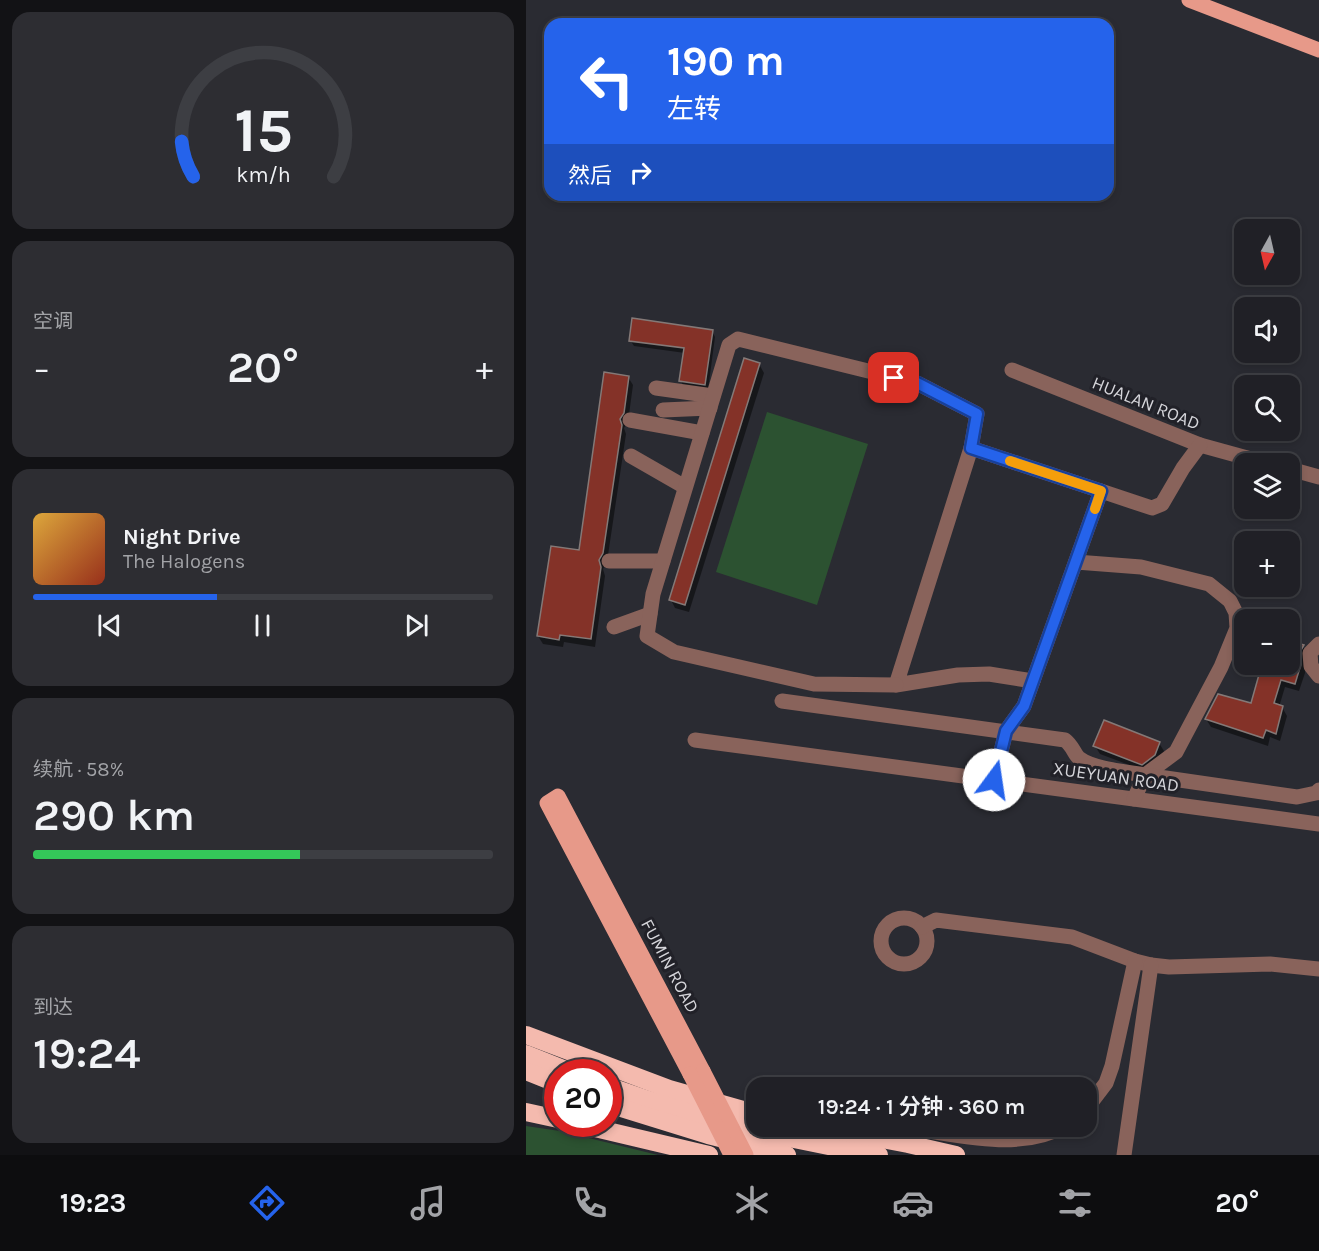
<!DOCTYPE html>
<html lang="zh">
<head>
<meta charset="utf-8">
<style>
	:root { --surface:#202026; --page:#2d2d32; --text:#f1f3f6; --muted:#a2a3a7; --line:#3d3e43; --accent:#2563eb }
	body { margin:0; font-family:Karla,"Noto Sans SC",sans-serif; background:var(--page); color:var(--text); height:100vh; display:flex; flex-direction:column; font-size:22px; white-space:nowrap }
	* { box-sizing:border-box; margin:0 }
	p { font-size:20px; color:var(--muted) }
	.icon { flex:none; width:33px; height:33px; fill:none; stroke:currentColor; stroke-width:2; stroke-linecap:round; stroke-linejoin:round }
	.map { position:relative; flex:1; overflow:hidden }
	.drawer { display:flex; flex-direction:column; gap:12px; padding:12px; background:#121215; width:526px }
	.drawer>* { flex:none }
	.banner { position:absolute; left:18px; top:18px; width:570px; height:183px; border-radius:18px; box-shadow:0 3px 9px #0003,0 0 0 2px var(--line); background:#2563eb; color:#fff; overflow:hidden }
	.needle { width:39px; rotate:188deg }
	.tools { position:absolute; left:708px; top:219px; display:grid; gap:12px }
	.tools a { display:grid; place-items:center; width:66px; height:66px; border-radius:12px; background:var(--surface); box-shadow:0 3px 9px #0003,0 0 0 2px var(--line); font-size:30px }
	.speed { position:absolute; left:18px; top:1059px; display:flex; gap:12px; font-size:30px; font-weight:700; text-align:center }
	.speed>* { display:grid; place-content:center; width:78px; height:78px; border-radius:50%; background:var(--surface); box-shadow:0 3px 9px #0003,0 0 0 2px var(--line); line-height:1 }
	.speed .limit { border:9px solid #d22; background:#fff; color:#111 }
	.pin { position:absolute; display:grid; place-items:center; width:51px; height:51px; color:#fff; margin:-26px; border-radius:12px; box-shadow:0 3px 9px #0006 }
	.me { position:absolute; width:66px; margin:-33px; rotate:14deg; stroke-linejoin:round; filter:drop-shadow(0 0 4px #0008) }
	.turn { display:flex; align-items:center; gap:21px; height:126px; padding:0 24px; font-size:27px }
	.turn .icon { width:78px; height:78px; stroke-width:2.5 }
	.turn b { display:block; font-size:42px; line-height:51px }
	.then { display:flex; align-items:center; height:57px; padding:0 24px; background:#0003; gap:12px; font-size:22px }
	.big { font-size:45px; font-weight:600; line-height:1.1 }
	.drawer .card { flex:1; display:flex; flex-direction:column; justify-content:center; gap:9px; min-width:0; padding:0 21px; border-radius:18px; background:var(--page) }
	.drawer .dial { align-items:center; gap:0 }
	.dial svg { height:156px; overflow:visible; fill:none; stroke:var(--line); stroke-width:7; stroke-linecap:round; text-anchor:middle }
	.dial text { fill:var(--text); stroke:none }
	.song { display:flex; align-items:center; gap:18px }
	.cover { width:72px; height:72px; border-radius:9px; background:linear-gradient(135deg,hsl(40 70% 55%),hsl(10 70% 35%)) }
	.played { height:6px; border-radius:3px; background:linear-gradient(90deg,var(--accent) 40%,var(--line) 40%) }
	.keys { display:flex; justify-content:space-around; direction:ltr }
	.heat { display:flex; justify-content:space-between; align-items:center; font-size:33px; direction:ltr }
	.charge { height:9px; border-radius:4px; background:linear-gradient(90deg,#34c759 58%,var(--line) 0) }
	.trip { position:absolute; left:220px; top:1077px; width:351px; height:60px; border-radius:18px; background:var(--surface); box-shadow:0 3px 9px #0003,0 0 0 2px var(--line); font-weight:600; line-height:60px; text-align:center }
	.dock { display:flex; height:96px; justify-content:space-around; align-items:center; background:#0d0d0f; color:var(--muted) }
	.dock .icon { width:42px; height:42px }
	.dock .active { color:var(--accent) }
	.dock b { font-size:27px; color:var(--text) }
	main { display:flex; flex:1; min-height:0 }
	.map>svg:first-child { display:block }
</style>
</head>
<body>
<main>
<section class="drawer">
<div class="card dial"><svg viewBox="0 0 100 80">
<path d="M14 69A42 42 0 1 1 86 69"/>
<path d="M14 69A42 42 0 0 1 8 51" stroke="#2563eb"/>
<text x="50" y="56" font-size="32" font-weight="700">15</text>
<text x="50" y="72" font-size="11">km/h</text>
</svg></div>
<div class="card"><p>空调</p>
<div class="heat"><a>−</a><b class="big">20°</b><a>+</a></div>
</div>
<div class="card">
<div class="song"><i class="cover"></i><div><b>Night Drive</b><p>The Halogens</p></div></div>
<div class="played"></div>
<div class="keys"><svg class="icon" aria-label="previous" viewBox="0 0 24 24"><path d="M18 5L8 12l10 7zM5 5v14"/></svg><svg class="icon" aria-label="pause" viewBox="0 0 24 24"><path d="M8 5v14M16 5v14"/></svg><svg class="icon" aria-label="next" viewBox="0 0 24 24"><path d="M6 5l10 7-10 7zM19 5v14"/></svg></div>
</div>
<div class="card"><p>续航 · 58%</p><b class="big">290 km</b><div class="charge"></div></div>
<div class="card"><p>到达</p><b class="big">19:24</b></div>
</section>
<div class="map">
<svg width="793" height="1155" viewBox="0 0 793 1155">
	<rect width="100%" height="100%" fill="#2a2b32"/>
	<g fill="#2c5231">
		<polygon points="241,412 342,444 291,605 190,572"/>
		<polygon points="0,1126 34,1131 132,1155 0,1155"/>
	</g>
	<g fill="#0007">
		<polygon points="186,331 189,337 182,390 158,387 155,381 159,353 108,346 104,340"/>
		<polygon points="233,364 238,373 163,612 149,608 145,600"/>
		<polygon points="102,377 107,385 102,422 98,428 100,434 81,562 77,569 79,576 69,647 38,642 37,647 17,644 12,636 54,552"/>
		<polygon points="764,642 777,647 781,654 779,659 779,673 773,691 759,687 753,707 756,707 761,716 754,741 744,737 742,746 685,727 680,719 726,704 736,668 726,664 764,664"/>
		<polygon points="633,743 638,751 633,764 622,772 574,754 569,746"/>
	</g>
	<g fill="#843228" stroke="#847977" stroke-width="1.5">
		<polygon points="106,318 187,330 179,385 153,381 158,348 103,341"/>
		<polygon points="218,358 234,363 159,605 143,600"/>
		<polygon points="78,372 103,376 98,413 94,419 96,425 77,553 73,560 75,567 65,639 34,635 33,640 11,636 25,546 53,550"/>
		<polygon points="764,641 778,645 775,650 775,664 769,684 755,680 748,703 757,706 750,734 740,730 737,738 679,719 692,694 725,703 736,664 764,664"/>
		<polygon points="578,720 634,742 629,755 616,765 567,746"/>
	</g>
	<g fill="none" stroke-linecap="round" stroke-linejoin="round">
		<g stroke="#89635b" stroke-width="15">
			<polyline points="486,370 674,445 743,464"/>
			<polyline points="130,388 187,396"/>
			<polyline points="137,410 184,408"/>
			<polyline points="104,420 176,433"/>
			<polyline points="105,456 159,487"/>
			<polyline points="764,469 793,477"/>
			<polyline points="83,561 137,561"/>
			<polyline points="88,627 124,614"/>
			<polyline points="793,644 784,653 785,666 793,676"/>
			<polyline points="507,681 463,674 432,675 370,685 445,448 575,491"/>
			<polyline points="370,685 288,684 148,652 121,636 127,594 203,345 212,339 391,383 451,414 445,448"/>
			<path d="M256,701L539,740C547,746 548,754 553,758C567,769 602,772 619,775L650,752L695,667L711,628L710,613L704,601L683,584L615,567L550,562"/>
			<polyline points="169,740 793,824"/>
			<polyline points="468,780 480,731 498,706 575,491 626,508 636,504 657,468 674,445"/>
			<polyline points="608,799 619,775 771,797 790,793 793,790"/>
			<circle cx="378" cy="941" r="23"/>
			<polyline points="396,927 410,920 546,937 609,961 625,965 643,967 744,964 793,969"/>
			<polyline points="561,1108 580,1083 586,1066 609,961"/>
			<path d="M372,1126C422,1133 493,1153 538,1126"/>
			<polyline points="598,1155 625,965"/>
		</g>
		<g stroke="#e79989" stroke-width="15">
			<polyline points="663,0 793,50"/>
			<polyline points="164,1074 21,803 32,796 177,1071"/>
		</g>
		<g stroke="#f4baae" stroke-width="18">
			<polyline points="0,1035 143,1089 231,1114"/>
			<polyline points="0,1054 45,1072"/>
			<polyline points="0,1071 32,1084"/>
			<path d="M82,1086C169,1118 262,1140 353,1155"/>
			<polyline points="82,1104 182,1135 261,1155"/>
			<polyline points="0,1112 32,1119"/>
			<polyline points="52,1124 183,1155"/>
			<polyline points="287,1126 382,1144 430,1155"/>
		</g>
		<g stroke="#e79989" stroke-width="15">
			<polyline points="177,1071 220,1155"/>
			<polyline points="164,1074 205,1155"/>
		</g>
	</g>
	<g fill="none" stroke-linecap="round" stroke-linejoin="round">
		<defs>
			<polyline id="route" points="368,378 391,383 451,414 445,448 575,491 498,706 480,731 468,780"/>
		</defs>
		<use href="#route" stroke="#184099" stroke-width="15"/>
		<use href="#route" stroke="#2563eb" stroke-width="10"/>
		<polyline stroke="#f59e0b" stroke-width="10" points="484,461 575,491 569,509"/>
	</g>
	<g text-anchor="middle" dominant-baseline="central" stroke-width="6" stroke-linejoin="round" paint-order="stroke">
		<g font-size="18" fill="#d5d5da" stroke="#212128">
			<text transform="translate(620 403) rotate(22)">HUALAN ROAD</text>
			<text transform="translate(590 777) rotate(8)">XUEYUAN ROAD</text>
			<text transform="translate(144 966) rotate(62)">FUMIN ROAD</text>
		</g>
	</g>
</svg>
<div class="tools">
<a><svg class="needle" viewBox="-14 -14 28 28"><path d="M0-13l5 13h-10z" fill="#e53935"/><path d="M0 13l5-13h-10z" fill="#a2a3a7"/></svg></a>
<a><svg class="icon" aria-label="sound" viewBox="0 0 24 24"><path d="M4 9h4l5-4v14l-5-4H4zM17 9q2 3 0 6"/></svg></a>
<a><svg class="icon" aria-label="search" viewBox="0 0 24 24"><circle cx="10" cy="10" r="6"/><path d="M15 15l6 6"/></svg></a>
<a><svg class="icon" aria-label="layers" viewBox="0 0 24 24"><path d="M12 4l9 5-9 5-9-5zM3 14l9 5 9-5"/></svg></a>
<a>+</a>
<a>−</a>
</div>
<div class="speed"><div class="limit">20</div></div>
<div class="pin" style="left:368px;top:378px;background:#d93025"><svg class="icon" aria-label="arrive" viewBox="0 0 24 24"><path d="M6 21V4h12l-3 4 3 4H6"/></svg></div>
<svg class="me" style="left:468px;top:780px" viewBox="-20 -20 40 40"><circle r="19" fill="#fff"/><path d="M0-13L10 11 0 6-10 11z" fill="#2563eb"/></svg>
<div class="trip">19:24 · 1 分钟 · 360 m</div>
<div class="banner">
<div class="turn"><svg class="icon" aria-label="left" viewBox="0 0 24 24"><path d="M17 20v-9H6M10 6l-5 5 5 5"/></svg><div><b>190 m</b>左转</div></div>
<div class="then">然后<svg class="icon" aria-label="right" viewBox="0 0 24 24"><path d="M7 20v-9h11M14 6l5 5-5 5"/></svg></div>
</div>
</div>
</main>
<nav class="dock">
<b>19:23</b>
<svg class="icon active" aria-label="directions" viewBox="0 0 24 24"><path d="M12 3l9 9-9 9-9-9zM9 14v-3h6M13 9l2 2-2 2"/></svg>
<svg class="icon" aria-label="music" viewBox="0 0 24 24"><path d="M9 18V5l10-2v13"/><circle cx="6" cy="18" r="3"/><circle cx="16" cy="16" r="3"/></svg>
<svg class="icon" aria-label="phone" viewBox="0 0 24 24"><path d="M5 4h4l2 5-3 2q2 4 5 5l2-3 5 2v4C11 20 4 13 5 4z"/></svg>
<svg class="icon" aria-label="climate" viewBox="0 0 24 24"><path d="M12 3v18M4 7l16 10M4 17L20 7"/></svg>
<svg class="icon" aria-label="car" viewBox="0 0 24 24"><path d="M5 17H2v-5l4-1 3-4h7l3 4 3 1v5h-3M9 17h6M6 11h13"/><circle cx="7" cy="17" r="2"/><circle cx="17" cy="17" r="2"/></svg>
<svg class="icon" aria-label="filters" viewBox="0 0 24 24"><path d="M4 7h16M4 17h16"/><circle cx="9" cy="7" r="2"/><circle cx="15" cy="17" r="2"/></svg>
<b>20°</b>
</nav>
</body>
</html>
